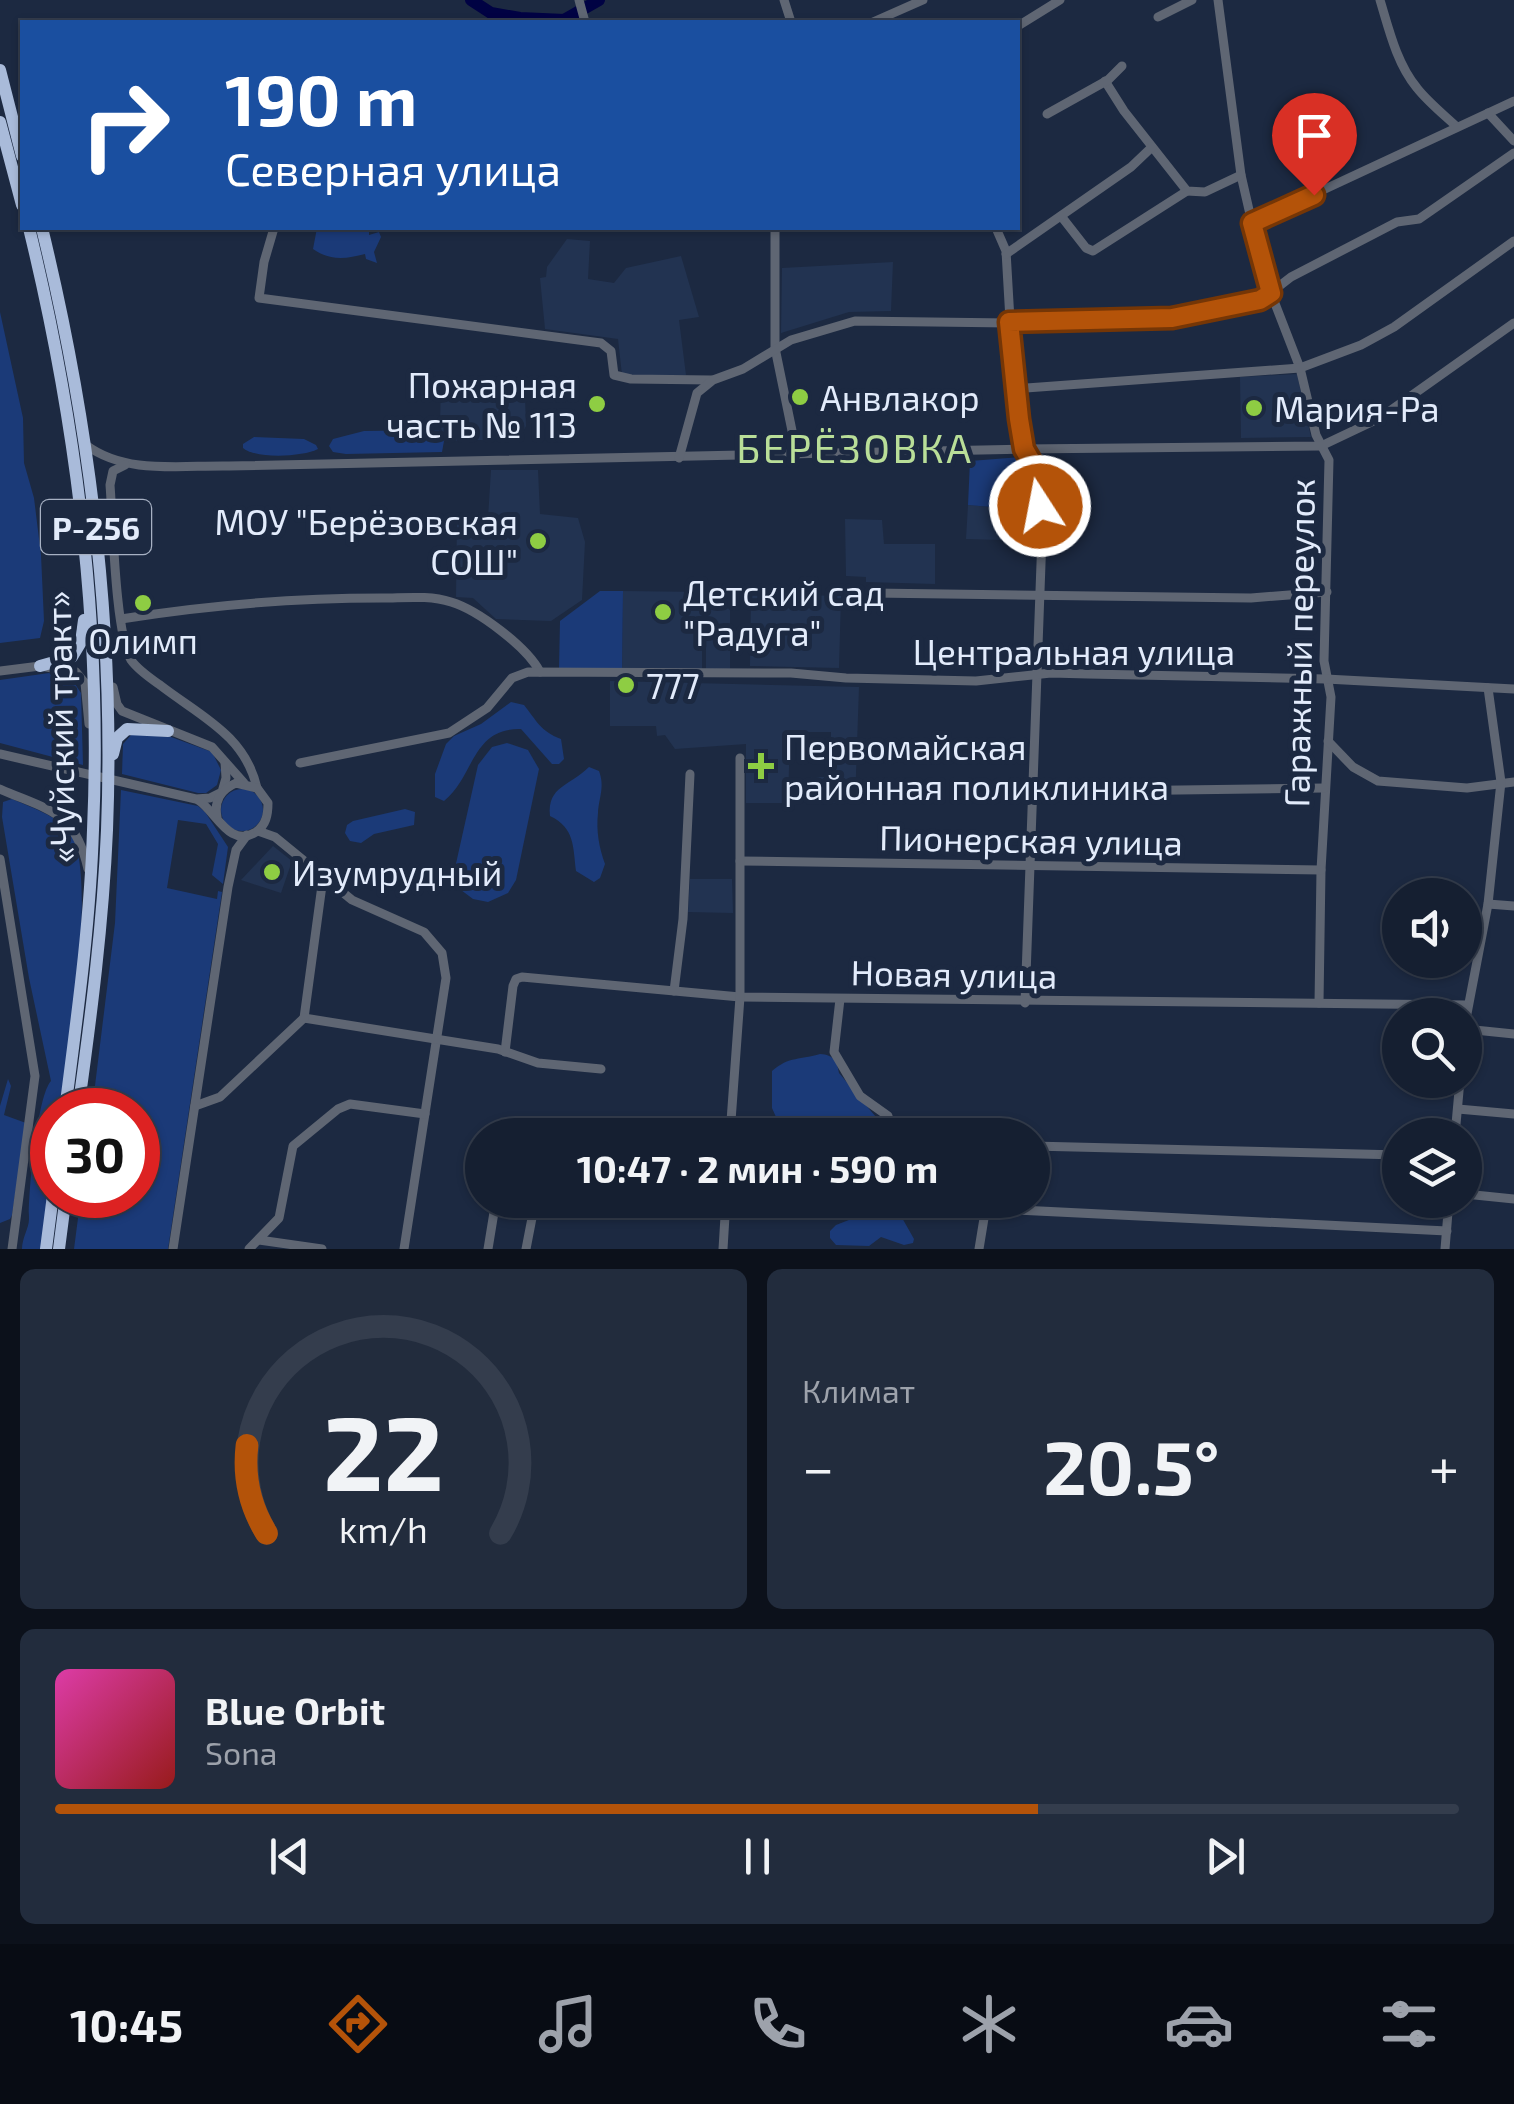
<!DOCTYPE html>
<html lang="ru">
<head>
<meta charset="utf-8">
<style>
	:root { --surface:#151f31; --page:#222c3d; --text:#f1f3f6; --muted:#9da2ab; --line:#343d4d; --accent:#b45309 }
	body { margin:0; font-family:"Exo 2",sans-serif; background:var(--page); color:var(--text); height:100vh; display:flex; flex-direction:column; font-size:38px; white-space:nowrap }
	* { box-sizing:border-box; margin:0 }
	p { font-size:32px; color:var(--muted) }
	.icon { flex:none; width:55px; height:55px; fill:none; stroke:currentColor; stroke-width:2; stroke-linecap:round; stroke-linejoin:round }
	.map { position:relative; height:1249px; overflow:hidden }
	.panel { display:flex; flex-direction:column; gap:20px; padding:20px; background:#0c111b; flex:1 }
	.panel>* { flex:none }
	.hud { position:absolute; left:20px; top:20px; width:1000px; height:210px; border-radius:0px; box-shadow:0 2px 8px #0004,0 0 0 2px var(--line); background:#1a4fa0; color:#fff; overflow:hidden }
	.fabs { position:absolute; left:1382px; top:878px; display:grid; gap:20px }
	.fabs a { display:grid; place-items:center; width:100px; height:100px; border-radius:50%; background:var(--surface); box-shadow:0 2px 8px #0004,0 0 0 2px var(--line); font-size:50px }
	.speed { position:absolute; left:30px; top:1088px; display:flex; gap:20px; font-size:50px; font-weight:700; text-align:center }
	.speed>* { display:grid; place-content:center; width:130px; height:130px; border-radius:50%; background:var(--surface); box-shadow:0 2px 8px #0004,0 0 0 2px var(--line); line-height:1 }
	.speed .limit { border:15px solid #d22; background:#fff; color:#111 }
	.pin { position:absolute; display:grid; place-items:center; width:85px; height:85px; color:#fff; margin:-102px -42px; border-radius:50% 50% 50% 0; rotate:-45deg; box-shadow:0 0 10px #0007 }
	.pin .icon { rotate:45deg }
	.me { position:absolute; width:110px; margin:-55px; rotate:349deg; stroke-linejoin:round; filter:drop-shadow(0 0 8px #0008) }
	.turn { display:flex; align-items:center; gap:35px; height:210px; padding:0 40px; font-size:45px }
	.turn .icon { width:130px; height:130px; stroke-width:2.5 }
	.turn b { display:block; font-size:70px; line-height:85px }
	.big { font-size:75px; font-weight:700; line-height:1.1 }
	.panel .widget { flex:1; display:flex; flex-direction:column; justify-content:center; gap:15px; min-width:0; padding:0 35px; border-radius:15px; background:var(--page) }
	.panel .dial { align-items:center; gap:0 }
	.dial svg { height:260px; overflow:visible; fill:none; stroke:var(--line); stroke-width:7; stroke-linecap:round; text-anchor:middle }
	.dial text { fill:var(--text); stroke:none }
	.song { display:flex; align-items:center; gap:30px }
	.cover { width:120px; height:120px; border-radius:15px; background:linear-gradient(135deg,hsl(320 70% 55%),hsl(0 70% 35%)) }
	.played { height:10px; border-radius:5px; background:linear-gradient(90deg,var(--accent) 70%,var(--line) 70%) }
	.keys { display:flex; justify-content:space-around; direction:ltr }
	.heat { display:flex; justify-content:space-between; align-items:center; font-size:55px; direction:ltr }
	.panel .tiles { flex:1; display:grid; gap:20px; grid-template-columns:1fr 1fr }
	.widget:last-child { grid-column:span 2 }
	.trip { position:absolute; left:465px; top:1118px; width:585px; height:100px; border-radius:50px; background:var(--surface); box-shadow:0 2px 8px #0004,0 0 0 2px var(--line); font-weight:700; line-height:100px; text-align:center }
	.menu { display:flex; height:160px; justify-content:space-around; align-items:center; background:#080c14; color:var(--muted) }
	.menu .icon { width:70px; height:70px }
	.menu .active { color:var(--accent) }
	.menu b { font-size:45px; color:var(--text) }
	.map>svg:first-child { display:block }
</style>
</head>
<body>
<div class="map">
<svg width="1514" height="1249" viewBox="0 0 1514 1249">
	<rect width="100%" height="100%" fill="#1c2941"/>
	<g fill="#223351">
		<polygon points="567,239 590,241 588,279 614,283 626,268 681,256 699,317 679,320 686,375 622,375 618,339 545,329 540,278 546,277 547,267"/>
		<polygon points="893,262 891,311 849,312 781,333 782,268"/>
		<polygon points="1297,374 1311,437 1241,438 1240,377"/>
		<polygon points="490,381 490,397 525,397 526,426 519,439 444,441 440,423 441,383"/>
		<polygon points="491,470 538,470 540,514 578,518 585,542 582,600 551,621 496,619 473,598 456,597 457,519 488,518"/>
		<polygon points="1016,504 1034,505 1035,541 966,539 968,505 1003,508 1015,515"/>
		<polygon points="845,519 882,520 884,544 935,544 935,584 866,582 866,577 846,576"/>
		<polygon points="623,591 702,592 702,670 622,669"/>
		<polygon points="751,594 841,596 839,668 750,666"/>
		<rect x="706" y="595" width="24" height="75"/>
		<polygon points="610,681 859,687 855,803 810,802 811,777 830,777 831,732 790,732 788,803 746,803 746,744 675,749 665,735 657,736 656,726 610,726"/>
		<polygon points="273,846 292,861 281,893 241,880"/>
		<polygon points="690,879 732,879 733,913 688,912"/>
	</g>
	<g fill="#1b3a78">
		<path d="M317,228H369V235L379,232L381,237L374,252L377,263L366,259L365,254C346,259 330,261 313,249Z"/>
		<polygon points="0,312 23,418 24,463 34,498 41,555 44,621 40,638 0,643"/>
		<polygon points="441,430 444,441 442,452 346,454 333,452 329,446 333,439 364,431"/>
		<path d="M254,437L304,439L316,445L318,449C303,457 255,459 243,448V444Z"/>
		<polygon points="1020,457 1032,472 1034,505 1016,504 1015,515 1003,514 1003,508 968,505 970,461"/>
		<polygon points="600,591 623,591 622,669 559,669 560,621"/>
		<polygon points="49,673 71,678 81,693 83,765 0,743 0,680"/>
		<path d="M511,702L524,705C537,721 540,731 561,739L564,759L559,764H552L521,729C471,728 475,776 444,801L435,797V774L446,744L454,736L481,724Z"/>
		<polygon points="132,734 171,737 212,752 221,770 217,785 206,793 198,793 122,774 123,744"/>
		<polygon points="507,743 528,750 539,769 516,880 508,893 488,902 473,899 461,890 455,868 478,765 492,747"/>
		<path d="M589,767L599,771C605,787 599,797 598,813C596,831 599,847 605,864L600,878L594,882L576,871C573,847 575,828 550,816C547,786 570,786 589,767Z"/>
		<circle cx="242" cy="810" r="21"/>
		<polygon points="121,790 198,806 205,812 228,847 223,884 212,875 218,844 206,824 178,820 167,888 217,899 218,891 222,892 168,1249 74,1249 81,1195 138,1195 138,1110 92,1110 115,923"/>
		<path d="M12,799C32,808 59,816 71,834C97,874 69,1057 61,1110H52V1173L42,1249H22C22,1238 29,1228 29,1219C28,1195 37,1096 51,1081L29,978L2,817L3,802Z"/>
		<polygon points="405,809 415,812 414,825 374,834 361,843 350,841 345,833 347,825 353,821"/>
		<path d="M820,1054C834,1055 837,1061 839,1073L891,1135H784L772,1108V1071C789,1056 801,1060 820,1054Z"/>
		<polygon points="8,1079 11,1086 4,1115 26,1123 12,1215 10,1219 0,1223 0,1106"/>
		<polygon points="856,1200 883,1200 876,1215 880,1218 895,1214 901,1216 914,1239 913,1243 904,1245 881,1237 869,1246 836,1245 830,1238 830,1231 836,1225 854,1218"/>
	</g>
	<g fill="none" stroke-linecap="round" stroke-linejoin="round">
		<polyline stroke="#000243" stroke-width="12" points="471,0 491,13 520,18 564,20 599,0"/>
		<g stroke="#5f6673" stroke-width="9">
			<polyline points="579,0 585,22"/>
			<polyline points="784,0 791,22"/>
			<polyline points="1218,0 1241,175 1252,223 1271,293 1300,368 1316,435 1329,460 1324,661 1331,697 1321,870 1319,1003"/>
			<path d="M1380,0C1389,30 1397,64 1417,88C1428,102 1443,114 1457,127"/>
			<polyline points="1158,17 1192,0"/>
			<polyline points="873,22 923,0"/>
			<polyline points="1018,26 1060,0"/>
			<polyline points="1105,81 1124,111 1187,191 1205,192 1241,175"/>
			<polyline points="1488,113 1514,141"/>
			<polyline points="1047,114 1108,80 1122,66"/>
			<polyline points="1061,216 1086,248 1093,251 1187,191"/>
			<polyline points="1252,223 1514,101"/>
			<polyline points="274,228 264,262 259,298 601,343 611,351 614,375 631,379 711,380"/>
			<polyline points="775,228 775,348 797,455"/>
			<polyline points="996,228 1006,251 1014,389 1024,449 1037,477 1042,536 1025,1003"/>
			<polyline points="1006,254 1131,167 1152,147"/>
			<polyline points="1014,389 1300,368 1361,345 1394,327 1514,241"/>
			<path d="M86,445C126,475 182,465 229,466L1024,449L1321,446L1380,418L1514,323"/>
			<polyline points="679,458 697,393 713,380 743,369 791,340 855,321 1009,323 1172,318 1260,301 1291,277 1397,222 1419,219 1514,153"/>
			<path d="M125,465L113,471L110,485C113,521 115,633 131,660C138,670 150,678 160,685C200,716 245,735 257,788"/>
			<polyline points="873,593 1251,598 1327,592"/>
			<path d="M121,619C208,605 294,598 382,598C404,598 429,595 451,602C478,610 527,647 540,672"/>
			<polyline points="0,671 40,666 76,672 85,683 89,724"/>
			<polyline points="113,687 117,704 122,711 212,747 244,783"/>
			<polyline points="1328,741 1353,767 1378,781 1467,788 1514,782"/>
			<polyline points="0,754 196,799 210,798 222,792 226,778 225,762"/>
			<polyline points="300,763 449,733 487,708 512,678 528,672 791,673 846,678 976,681 1051,673 1088,674 1326,679 1514,689"/>
			<path d="M0,789C50,811 75,811 88,869"/>
			<polyline points="1031,792 1324,788"/>
			<path d="M198,800C216,811 229,849 256,832C266,825 268,815 268,803L257,788L236,783C220,790 214,801 217,817"/>
			<polyline points="258,831 275,837 352,900 424,932 442,953 446,978 404,1249"/>
			<polyline points="0,859 35,1076 12,1249"/>
			<polyline points="740,861 1321,870"/>
			<polyline points="1488,904 1514,906"/>
			<polyline points="674,991 683,919 690,774"/>
			<polyline points="840,999 834,1052 860,1096 888,1116 894,1135"/>
			<polyline points="304,1018 498,1049 538,1063 601,1069"/>
			<polyline points="304,1018 323,878"/>
			<polyline points="1465,1024 1488,904 1501,782 1488,688"/>
			<polyline points="1465,1029 1514,1034"/>
			<polyline points="505,1052 513,986 516,979 522,977 740,997 1467,1005"/>
			<polyline points="195,1106 220,1097 304,1018"/>
			<polyline points="1458,1109 1514,1114"/>
			<polyline points="730,1135 740,997 740,758"/>
			<polyline points="1455,1135 1460,1080"/>
			<polyline points="1032,1146 1400,1155"/>
			<polyline points="1465,1194 1514,1199"/>
			<polyline points="896,1200 896,1204 1447,1231"/>
			<polyline points="259,1240 322,1249"/>
			<polyline points="173,1249 228,887 236,850 247,835"/>
			<polyline points="249,1249 279,1218 293,1146 338,1109 350,1104 425,1114"/>
			<polyline points="488,1249 496,1200"/>
			<polyline points="526,1249 532,1218 552,1200"/>
			<polyline points="723,1249 726,1200"/>
			<polyline points="979,1249 987,1200"/>
			<polyline points="1445,1249 1449,1200"/>
		</g>
		<g stroke="#a9bbda" stroke-width="12">
			<polyline points="0,70 22,156"/>
			<polyline points="0,122 22,205"/>
			<path d="M29,228C77,425 102,627 93,830C90,924 77,1017 65,1110"/>
			<path d="M42,228C90,425 115,627 107,830C103,924 91,1017 78,1110"/>
			<polyline points="40,666 72,657 81,642 84,620"/>
			<polyline points="113,754 117,738 127,729 168,731"/>
			<polyline points="46,1249 53,1195"/>
			<polyline points="59,1249 66,1195"/>
		</g>
	</g>
	<g fill="none" stroke-linecap="round" stroke-linejoin="round">
		<defs>
			<polyline id="route" points="1040,506 1035,468 1024,449 1019,419 1009,322 1172,318 1260,300 1271,293 1252,223 1314,195"/>
		</defs>
		<use href="#route" stroke="#753606" stroke-width="25"/>
		<use href="#route" stroke="#b45309" stroke-width="18"/>
	</g>
	<g fill="#8ecd43" stroke="#1c2941" stroke-width="4">
		<circle cx="800" cy="397" r="10"/>
		<circle cx="597" cy="404" r="10"/>
		<circle cx="1254" cy="408" r="10"/>
		<circle cx="538" cy="541" r="10"/>
		<circle cx="143" cy="603" r="10"/>
		<circle cx="663" cy="612" r="10"/>
		<circle cx="626" cy="685" r="10"/>
		<path d="M756 751h10v10h10v10h-10v10h-10v-10h-10v-10h10z"/>
		<circle cx="272" cy="872" r="10"/>
	</g>
	<g text-anchor="middle" dominant-baseline="central" stroke-width="10" stroke-linejoin="round" paint-order="stroke">
		<rect fill="#1c2941" stroke="#a7b1c3" stroke-width="2.5" x="41" y="500" width="110" height="54" rx="8"/>
		<g font-size="32" font-weight="bold" fill="#e2ebfb">
			<text x="96" y="527">Р-256</text>
		</g>
		<g font-size="35" fill="#e2ebfb" stroke="#1c2941" text-anchor="start">
			<text x="577" y="384" text-anchor="end">Пожарная<tspan x="577" dy="40">часть № 113</tspan></text>
			<text x="820" y="397">Анвлакор</text>
			<text x="1274" y="408">Мария-Ра</text>
			<text x="518" y="521" text-anchor="end">МОУ "Берёзовская<tspan x="518" dy="40">СОШ"</tspan></text>
			<text x="683" y="592">Детский сад<tspan x="683" dy="40">"Радуга"</tspan></text>
			<text x="143" y="640" text-anchor="middle">Олимп</text>
			<text x="646" y="685">777</text>
			<text x="784" y="746">Первомайская<tspan x="784" dy="40">районная поликлиника</tspan></text>
			<text x="292" y="872">Изумрудный</text>
		</g>
		<g font-size="35" fill="#e2ebfb" stroke="#1c2941">
			<text transform="translate(1298 643) rotate(-89)">Гаражный переулок</text>
			<text x="1074" y="651">Центральная улица</text>
			<text transform="translate(59 727) rotate(-91)">«Чуйский тракт»</text>
			<text transform="translate(1031 839) rotate(1)">Пионерская улица</text>
			<text transform="translate(954 973) rotate(1)">Новая улица</text>
		</g>
		<g font-size="40" letter-spacing="2.5" fill="#b9de98" stroke="#1c2941">
			<text x="855" y="447">БЕРЁЗОВКА</text>
		</g>
	</g>
</svg>
<div class="fabs">
<a><svg class="icon" aria-label="sound" viewBox="0 0 24 24"><path d="M4 9h4l5-4v14l-5-4H4zM17 9q2 3 0 6"/></svg></a>
<a><svg class="icon" aria-label="search" viewBox="0 0 24 24"><circle cx="10" cy="10" r="6"/><path d="M15 15l6 6"/></svg></a>
<a><svg class="icon" aria-label="layers" viewBox="0 0 24 24"><path d="M12 4l9 5-9 5-9-5zM3 14l9 5 9-5"/></svg></a>
</div>
<div class="speed"><div class="limit">30</div></div>
<div class="pin" style="left:1314px;top:195px;background:#d93025"><svg class="icon" aria-label="arrive" viewBox="0 0 24 24"><path d="M6 21V4h12l-3 4 3 4H6"/></svg></div>
<svg class="me" style="left:1040px;top:506px" viewBox="-20 -20 40 40"><circle r="17" fill="#b45309" stroke="#fff" stroke-width="3"/><path d="M0-11L8 9 0 5-8 9z" fill="#fff"/></svg>
<div class="trip">10:47 · 2 мин · 590 m</div>
<div class="hud">
<div class="turn"><svg class="icon" aria-label="right" viewBox="0 0 24 24"><path d="M7 20v-9h11M14 6l5 5-5 5"/></svg><div><b>190 m</b>Северная улица</div></div>
</div>
</div>
<section class="panel">
<div class="tiles">
<div class="widget dial"><svg viewBox="0 0 100 80">
<path d="M14 69A42 42 0 1 1 86 69"/>
<path d="M14 69A42 42 0 0 1 8 42" stroke="#b45309"/>
<text x="50" y="56" font-size="32" font-weight="700">22</text>
<text x="50" y="72" font-size="11">km/h</text>
</svg></div>
<div class="widget"><p>Климат</p>
<div class="heat"><a>−</a><b class="big">20.5°</b><a>+</a></div>
</div>
<div class="widget">
<div class="song"><i class="cover"></i><div><b>Blue Orbit</b><p>Sona</p></div></div>
<div class="played"></div>
<div class="keys"><svg class="icon" aria-label="previous" viewBox="0 0 24 24"><path d="M18 5L8 12l10 7zM5 5v14"/></svg><svg class="icon" aria-label="pause" viewBox="0 0 24 24"><path d="M8 5v14M16 5v14"/></svg><svg class="icon" aria-label="next" viewBox="0 0 24 24"><path d="M6 5l10 7-10 7zM19 5v14"/></svg></div>
</div>
</div>
</section>
<nav class="menu">
<b>10:45</b>
<svg class="icon active" aria-label="directions" viewBox="0 0 24 24"><path d="M12 3l9 9-9 9-9-9zM9 14v-3h6M13 9l2 2-2 2"/></svg>
<svg class="icon" aria-label="music" viewBox="0 0 24 24"><path d="M9 18V5l10-2v13"/><circle cx="6" cy="18" r="3"/><circle cx="16" cy="16" r="3"/></svg>
<svg class="icon" aria-label="phone" viewBox="0 0 24 24"><path d="M5 4h4l2 5-3 2q2 4 5 5l2-3 5 2v4C11 20 4 13 5 4z"/></svg>
<svg class="icon" aria-label="climate" viewBox="0 0 24 24"><path d="M12 3v18M4 7l16 10M4 17L20 7"/></svg>
<svg class="icon" aria-label="car" viewBox="0 0 24 24"><path d="M5 17H2v-5l4-1 3-4h7l3 4 3 1v5h-3M9 17h6M6 11h13"/><circle cx="7" cy="17" r="2"/><circle cx="17" cy="17" r="2"/></svg>
<svg class="icon" aria-label="filters" viewBox="0 0 24 24"><path d="M4 7h16M4 17h16"/><circle cx="9" cy="7" r="2"/><circle cx="15" cy="17" r="2"/></svg>
</nav>
</body>
</html>
